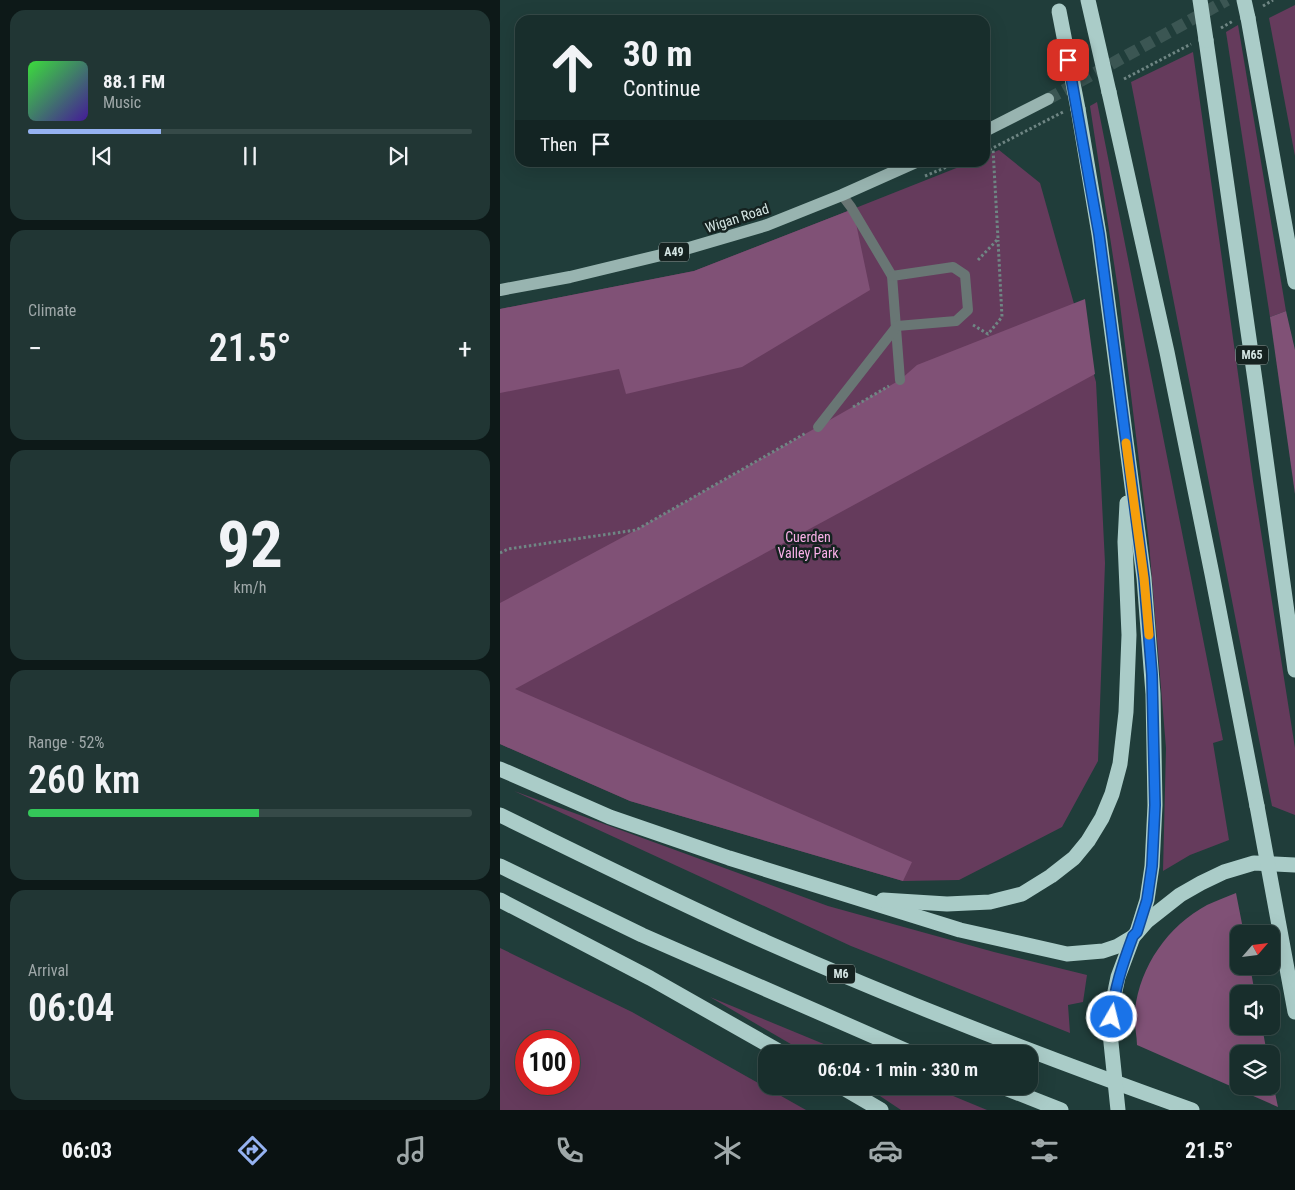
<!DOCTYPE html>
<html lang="en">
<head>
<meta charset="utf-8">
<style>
	:root { --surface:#182e2c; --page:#213634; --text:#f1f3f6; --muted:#9fa8a9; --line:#364a48; --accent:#95b2f1 }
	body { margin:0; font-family:"Roboto Condensed",sans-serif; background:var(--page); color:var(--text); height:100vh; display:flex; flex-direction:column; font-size:19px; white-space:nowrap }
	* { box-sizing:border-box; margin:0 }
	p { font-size:16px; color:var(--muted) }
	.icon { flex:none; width:28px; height:28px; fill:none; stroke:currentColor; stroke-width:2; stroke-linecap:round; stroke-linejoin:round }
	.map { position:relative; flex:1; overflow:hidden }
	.details { display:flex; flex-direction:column; gap:10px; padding:10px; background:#0d1918; width:500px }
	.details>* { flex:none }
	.guide { position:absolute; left:15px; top:15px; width:475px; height:152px; border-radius:15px; box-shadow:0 5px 20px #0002,0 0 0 1px var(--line); background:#182e2c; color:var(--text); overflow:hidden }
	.needle { width:32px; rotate:62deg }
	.controls { position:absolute; left:730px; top:925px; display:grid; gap:10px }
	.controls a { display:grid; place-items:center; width:50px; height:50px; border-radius:10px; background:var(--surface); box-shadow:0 5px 20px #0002,0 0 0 1px var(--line); font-size:25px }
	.speed { position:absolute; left:15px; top:1030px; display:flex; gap:10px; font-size:25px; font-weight:700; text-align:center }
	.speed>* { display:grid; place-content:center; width:65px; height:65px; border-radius:50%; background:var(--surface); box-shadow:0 5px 20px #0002,0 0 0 1px var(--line); line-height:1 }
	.speed .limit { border:8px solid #d22; background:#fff; color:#111 }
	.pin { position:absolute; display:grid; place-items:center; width:42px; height:42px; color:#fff; margin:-21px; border-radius:10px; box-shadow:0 2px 8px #0006 }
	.me { position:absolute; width:55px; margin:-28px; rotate:8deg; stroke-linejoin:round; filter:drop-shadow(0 0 4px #0008) }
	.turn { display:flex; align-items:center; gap:18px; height:105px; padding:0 25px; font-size:22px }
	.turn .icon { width:65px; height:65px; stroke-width:2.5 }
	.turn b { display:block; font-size:35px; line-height:42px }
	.then { display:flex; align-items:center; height:48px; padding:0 25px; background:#0003; gap:10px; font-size:19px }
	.big { font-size:38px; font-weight:600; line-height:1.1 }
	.details .card { flex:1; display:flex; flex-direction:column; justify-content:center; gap:8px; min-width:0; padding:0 18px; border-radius:15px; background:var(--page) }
	.details .dial { align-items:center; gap:0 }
	.dial b { font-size:65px; line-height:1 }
	.song { display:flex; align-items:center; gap:15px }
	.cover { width:60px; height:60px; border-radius:8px; background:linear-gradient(135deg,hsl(120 70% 55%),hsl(260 70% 35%)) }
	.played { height:5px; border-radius:2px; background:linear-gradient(90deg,var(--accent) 30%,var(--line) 30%) }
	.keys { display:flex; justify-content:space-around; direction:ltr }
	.heat { display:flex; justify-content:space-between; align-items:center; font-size:28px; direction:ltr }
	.charge { height:8px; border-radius:4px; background:linear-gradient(90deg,#34c759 52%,var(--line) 0) }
	.trip { position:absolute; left:258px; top:1045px; width:280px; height:50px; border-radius:15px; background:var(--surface); box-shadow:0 5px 20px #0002,0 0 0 1px var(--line); font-weight:600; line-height:50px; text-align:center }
	.dock { display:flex; height:80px; justify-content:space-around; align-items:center; background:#0a1212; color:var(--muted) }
	.dock .icon { width:35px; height:35px }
	.dock .on { color:var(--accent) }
	.dock b { font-size:22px; color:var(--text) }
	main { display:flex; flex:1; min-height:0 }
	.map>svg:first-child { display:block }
</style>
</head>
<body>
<main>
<section class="details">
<div class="card">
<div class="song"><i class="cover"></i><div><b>88.1 FM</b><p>Music</p></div></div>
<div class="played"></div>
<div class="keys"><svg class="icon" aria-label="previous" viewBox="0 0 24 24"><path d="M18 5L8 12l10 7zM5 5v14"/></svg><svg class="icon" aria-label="pause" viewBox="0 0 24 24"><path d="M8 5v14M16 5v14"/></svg><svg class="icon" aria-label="next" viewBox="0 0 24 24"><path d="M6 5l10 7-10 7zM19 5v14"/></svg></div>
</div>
<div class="card"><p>Climate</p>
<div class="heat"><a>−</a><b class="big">21.5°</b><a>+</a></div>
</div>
<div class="card dial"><b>92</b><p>km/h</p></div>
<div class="card"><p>Range · 52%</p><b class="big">260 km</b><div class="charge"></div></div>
<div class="card"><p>Arrival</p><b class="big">06:04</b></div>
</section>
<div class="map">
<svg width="795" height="1110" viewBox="0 0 795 1110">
	<rect width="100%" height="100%" fill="#203d3a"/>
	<g fill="#653b5c" fill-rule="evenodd">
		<polygon points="795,5 795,156 769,18"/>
		<polygon points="738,25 786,311 770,317 726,32"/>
		<polygon points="693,52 753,481 795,748 795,815 772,806 631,82"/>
		<polygon points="597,102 723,740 713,743 729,840 690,855 663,871 666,748 649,543 619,296 590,106"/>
		<polygon points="499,150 540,183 596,382 605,563 598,761 562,827 459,880 403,881 130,801 0,744 0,309 194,271 353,209 469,163 485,162 485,156"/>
		<polygon points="14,791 328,906 494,952 587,975 583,1002 568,1005 570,1033 351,946"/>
		<path d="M0,948L132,1012L306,1110H0ZM26,1041H69V1084H26Z"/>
		<polygon points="210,997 348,1054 308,1054"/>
		<polygon points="365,1086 429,1086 487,1110 401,1110"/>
	</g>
	<g fill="#805176">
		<polygon points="353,209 370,290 242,367 126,394 119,369 0,393 0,309 194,271"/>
		<polygon points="585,299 595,374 15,689 412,862 403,881 130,801 0,744 0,603 136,530 400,380 417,365"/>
		<polygon points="786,311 795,350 795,494 770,317"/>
		<path d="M736,893L744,934H739V966H750L755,994H739V1026H762L767,1054H739V1086H771V1074L778,1107L637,1045C637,1034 633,1021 635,1010C640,966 668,926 707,905C716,901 726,897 736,893Z"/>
	</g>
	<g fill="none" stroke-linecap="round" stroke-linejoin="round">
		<polyline stroke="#3b5653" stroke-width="12" stroke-dasharray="12 6" stroke-linecap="butt" points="548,99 727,0"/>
		<g stroke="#6f8684" stroke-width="3" stroke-dasharray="2.5 2.5" stroke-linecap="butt">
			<polyline points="763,6 773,0"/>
			<polyline points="721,28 733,21"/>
			<polyline points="624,79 691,44"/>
			<polyline points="485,152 563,112"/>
			<polyline points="425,176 459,162"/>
			<polyline points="478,260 498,239 493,149"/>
			<polyline points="473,325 488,334 502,317 498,240"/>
			<polyline points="353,407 389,386"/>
			<polyline points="0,553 8,549 136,530 306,433"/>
		</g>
		<g stroke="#697674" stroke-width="10">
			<polyline points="342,195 351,207 392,276 400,380"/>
			<polyline points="318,427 397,326 456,321 468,310 465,275 453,267 392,276"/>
		</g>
		<g stroke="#98b4b0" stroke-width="12">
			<polyline points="485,131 548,99"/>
			<polyline points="0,290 70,277 182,250 267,225 342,195 416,162"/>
		</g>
		<g stroke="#aaccc8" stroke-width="15">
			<polyline points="748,18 795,282"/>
			<polyline points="706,40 756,387 795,670"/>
			<polyline points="609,92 667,352 712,574 757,806"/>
			<polyline points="578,109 599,234 644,578 653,694 655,805 652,866 647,900 637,932"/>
			<polyline points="0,769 110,817 229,858 460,930 567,954 603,951 618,946 633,937"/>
			<path d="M0,815C88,858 176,902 266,942C406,1004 548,1059 692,1110"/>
			<polyline points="0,866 142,935 414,1054"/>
			<polyline points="0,900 150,978 284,1054"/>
			<polyline points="383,900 447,904 490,902 522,894 551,876 574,858 588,841 602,818 612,794 620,764 626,712 629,635 625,542 627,503"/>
			<polyline points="610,1033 613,1001 618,977 633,937 647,921 680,895 701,883 724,872 754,863 795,865"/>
			<polyline points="340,1086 381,1110"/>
			<polyline points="500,1086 561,1110"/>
		</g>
		<g stroke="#aaccc8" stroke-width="15">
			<polyline points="588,0 609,92"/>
			<polyline points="700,0 706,40"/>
			<polyline points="744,0 748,18"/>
			<polyline points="559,11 578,109"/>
			<polyline points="757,806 795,1012"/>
			<polyline points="610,1033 618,1110"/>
		</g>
	</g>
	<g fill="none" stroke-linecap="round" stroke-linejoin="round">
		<defs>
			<path id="route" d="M568,60L599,234L644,578L652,675L655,805L652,866L647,900L637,932L633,936C623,963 614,989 612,1017"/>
		</defs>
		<use href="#route" stroke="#114b97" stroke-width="12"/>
		<use href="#route" stroke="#1a73e8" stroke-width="9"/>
		<polyline stroke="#f59e0b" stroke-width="9" points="626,443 644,578 649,635"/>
	</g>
	<g text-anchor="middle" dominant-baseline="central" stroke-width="5" stroke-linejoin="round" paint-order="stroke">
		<g fill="#152220" stroke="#9baaa8" stroke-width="1">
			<rect x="159" y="242.5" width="30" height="19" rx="4"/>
			<rect x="736" y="345.5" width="32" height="19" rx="4"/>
			<rect x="327" y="964.5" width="28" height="19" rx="4"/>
		</g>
		<g font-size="12" font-weight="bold" fill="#d4e5e3">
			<text x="174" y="252">A49</text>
			<text x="752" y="355">M65</text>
			<text x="341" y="974">M6</text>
		</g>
		<g font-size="14" fill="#d4e5e3" stroke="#152220">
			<text transform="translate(237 218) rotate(-18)">Wigan Road</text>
		</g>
		<g font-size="14" fill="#f9b0e8" stroke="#152220">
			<text x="308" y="537">Cuerden<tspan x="308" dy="16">Valley Park</tspan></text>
		</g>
	</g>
</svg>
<div class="controls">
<a><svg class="needle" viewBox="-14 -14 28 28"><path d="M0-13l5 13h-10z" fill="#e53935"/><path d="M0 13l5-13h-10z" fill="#9fa8a9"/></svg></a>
<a><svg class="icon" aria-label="sound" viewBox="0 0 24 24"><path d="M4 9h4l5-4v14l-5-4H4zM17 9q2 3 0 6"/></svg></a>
<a><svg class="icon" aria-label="layers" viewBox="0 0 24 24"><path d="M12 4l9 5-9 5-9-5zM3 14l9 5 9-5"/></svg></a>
</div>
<div class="speed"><div class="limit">100</div></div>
<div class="pin" style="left:568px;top:60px;background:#d93025"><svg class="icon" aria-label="arrive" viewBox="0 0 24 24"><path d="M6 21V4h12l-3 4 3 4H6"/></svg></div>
<svg class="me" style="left:612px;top:1017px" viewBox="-20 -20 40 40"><circle r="17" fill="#1a73e8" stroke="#fff" stroke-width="3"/><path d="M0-11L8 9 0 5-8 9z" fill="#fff"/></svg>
<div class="trip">06:04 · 1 min · 330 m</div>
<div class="guide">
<div class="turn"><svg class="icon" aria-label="ahead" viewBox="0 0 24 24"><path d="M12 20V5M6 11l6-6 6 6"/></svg><div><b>30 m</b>Continue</div></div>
<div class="then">Then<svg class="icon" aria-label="arrive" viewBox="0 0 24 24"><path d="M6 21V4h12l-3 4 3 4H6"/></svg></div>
</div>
</div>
</main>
<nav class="dock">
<b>06:03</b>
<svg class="icon on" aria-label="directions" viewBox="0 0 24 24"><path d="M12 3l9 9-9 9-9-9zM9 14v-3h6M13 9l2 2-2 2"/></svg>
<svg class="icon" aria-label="music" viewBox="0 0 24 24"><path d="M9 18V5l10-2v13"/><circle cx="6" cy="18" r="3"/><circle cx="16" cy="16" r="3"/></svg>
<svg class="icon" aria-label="phone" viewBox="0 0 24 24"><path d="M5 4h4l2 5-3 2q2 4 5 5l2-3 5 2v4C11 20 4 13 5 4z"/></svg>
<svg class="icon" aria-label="climate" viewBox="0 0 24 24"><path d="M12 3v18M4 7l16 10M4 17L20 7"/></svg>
<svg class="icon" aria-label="car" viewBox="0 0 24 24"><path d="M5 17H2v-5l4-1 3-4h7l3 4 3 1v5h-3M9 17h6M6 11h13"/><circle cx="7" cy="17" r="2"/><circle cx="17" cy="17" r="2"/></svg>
<svg class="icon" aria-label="filters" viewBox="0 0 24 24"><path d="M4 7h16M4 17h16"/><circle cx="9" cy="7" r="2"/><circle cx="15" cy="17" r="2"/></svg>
<b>21.5°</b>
</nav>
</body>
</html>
